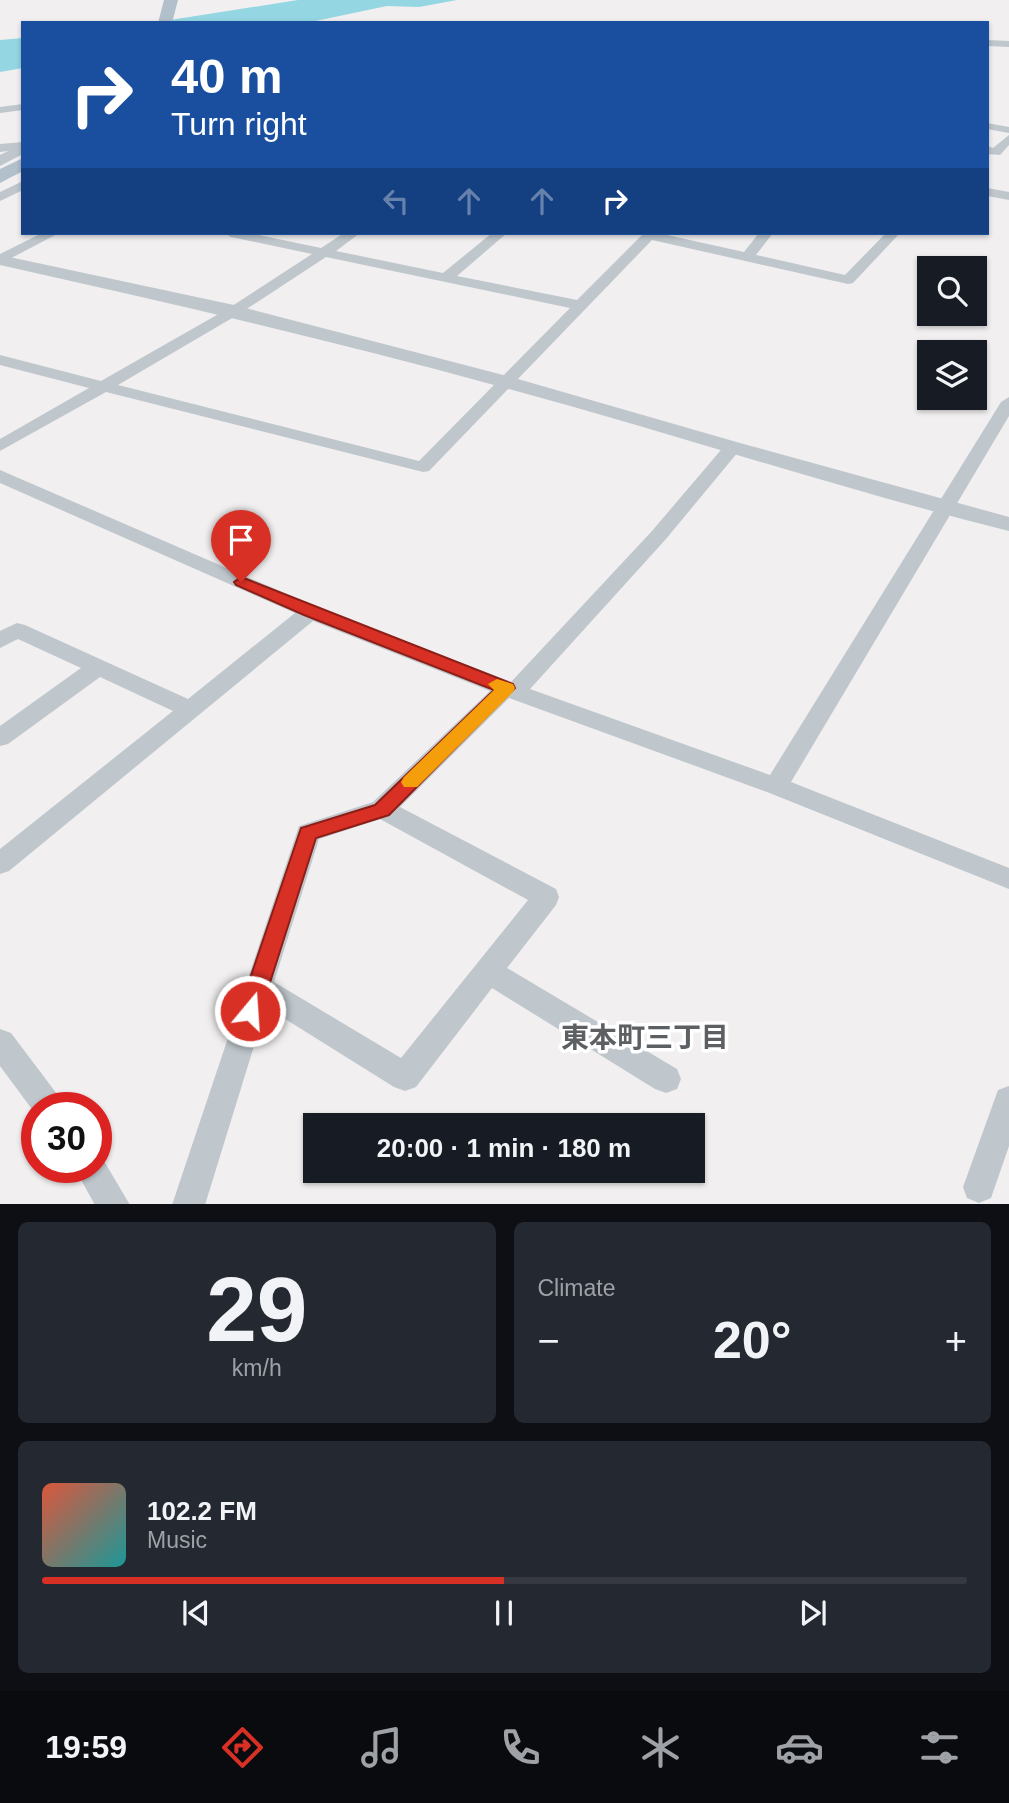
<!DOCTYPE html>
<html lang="en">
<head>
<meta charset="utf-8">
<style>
	:root { --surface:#171b24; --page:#242831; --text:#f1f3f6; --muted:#9ea1a6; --line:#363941; --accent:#d93025 }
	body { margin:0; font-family:Arial,"Noto Sans JP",sans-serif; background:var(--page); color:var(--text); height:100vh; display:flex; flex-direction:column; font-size:26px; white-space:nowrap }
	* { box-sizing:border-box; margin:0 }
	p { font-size:23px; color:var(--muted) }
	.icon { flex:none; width:38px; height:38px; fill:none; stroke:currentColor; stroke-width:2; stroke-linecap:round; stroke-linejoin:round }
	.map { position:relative; height:1204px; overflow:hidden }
	.sheet { display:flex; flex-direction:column; gap:18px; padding:18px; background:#0d0f14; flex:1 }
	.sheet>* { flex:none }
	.banner { position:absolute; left:21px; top:21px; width:968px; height:214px; border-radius:0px; box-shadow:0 2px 5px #0004; background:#1a4fa0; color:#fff; overflow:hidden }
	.fabs { position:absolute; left:917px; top:256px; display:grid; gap:14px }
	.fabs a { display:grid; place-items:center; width:70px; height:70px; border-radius:0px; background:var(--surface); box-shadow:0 2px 5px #0004; font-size:35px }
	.speed { position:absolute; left:21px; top:1092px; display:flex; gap:14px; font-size:35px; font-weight:700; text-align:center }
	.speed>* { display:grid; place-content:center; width:91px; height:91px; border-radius:50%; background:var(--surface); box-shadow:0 2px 5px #0004; line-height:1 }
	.speed .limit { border:10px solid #d22; background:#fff; color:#111 }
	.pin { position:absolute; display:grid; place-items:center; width:60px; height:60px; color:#fff; margin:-72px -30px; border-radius:50% 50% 50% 0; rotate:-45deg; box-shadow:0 0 7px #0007 }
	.pin .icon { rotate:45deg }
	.me { position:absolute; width:77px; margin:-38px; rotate:18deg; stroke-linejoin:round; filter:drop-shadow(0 0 5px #0008) }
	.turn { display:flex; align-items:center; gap:24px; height:147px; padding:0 35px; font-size:32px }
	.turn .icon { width:91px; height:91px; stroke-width:2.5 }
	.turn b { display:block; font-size:49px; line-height:60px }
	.lanes { display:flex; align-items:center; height:66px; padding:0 35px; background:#0003; justify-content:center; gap:35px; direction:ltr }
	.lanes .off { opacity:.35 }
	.big { font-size:52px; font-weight:600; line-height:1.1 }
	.sheet .widget { flex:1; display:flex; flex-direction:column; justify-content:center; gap:10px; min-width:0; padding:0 24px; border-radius:10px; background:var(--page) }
	.sheet .dial { align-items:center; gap:0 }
	.dial b { font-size:91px; line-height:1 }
	.song { display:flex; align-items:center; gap:21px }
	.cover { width:84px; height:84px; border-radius:10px; background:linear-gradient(135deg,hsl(10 70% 55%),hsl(180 70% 35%)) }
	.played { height:7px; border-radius:4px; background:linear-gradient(90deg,var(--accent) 50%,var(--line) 50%) }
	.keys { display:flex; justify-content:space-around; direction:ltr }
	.heat { display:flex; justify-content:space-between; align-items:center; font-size:38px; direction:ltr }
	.sheet .tiles { flex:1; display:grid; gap:18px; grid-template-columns:1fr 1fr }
	.widget:last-child { grid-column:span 2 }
	.trip { position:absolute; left:303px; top:1113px; width:402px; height:70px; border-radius:0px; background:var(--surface); box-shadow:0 2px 5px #0004; font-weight:600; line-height:70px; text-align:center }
	.menu { display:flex; height:112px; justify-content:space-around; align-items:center; background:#090b0e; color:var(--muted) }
	.menu .icon { width:49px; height:49px }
	.menu .current { color:var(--accent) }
	.menu b { font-size:32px; color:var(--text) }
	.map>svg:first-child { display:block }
</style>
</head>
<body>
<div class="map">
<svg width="1009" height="1205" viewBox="0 0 1009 1205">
	<rect width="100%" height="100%" fill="#f1efef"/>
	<g fill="#94d7e3">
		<polygon points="298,0 457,0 419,7 387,6 306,23 151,23"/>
		<polygon points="23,38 23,68 0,72 0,40"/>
	</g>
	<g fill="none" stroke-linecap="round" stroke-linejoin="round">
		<g fill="#bfc7cd" fill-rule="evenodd">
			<polygon points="987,40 1009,41 1009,47 987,46"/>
			<polygon points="23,104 23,110 0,113 0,107"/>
			<polygon points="987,123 1009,127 1009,133 987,129"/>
			<polygon points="1009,135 1009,145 1000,155 987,154 987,146 993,148"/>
			<polygon points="23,142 23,149 0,152 0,144"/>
			<polygon points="23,181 23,190 0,201 0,192"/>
			<polygon points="987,188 1009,192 1009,200 987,196"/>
			<polygon points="42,233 59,233 0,264 0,254"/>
			<path d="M224,233H249L321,248L344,233H360L336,251L443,273L492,233H507L457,276L577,300L644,233H658L744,252L759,233H773L756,255L845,275L886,233H900L853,283L848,284L652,240L429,471L423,472L106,392L0,451V439L89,388L0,365V355L101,381L229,308L312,254L231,237ZM326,257L570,308L419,461L118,385L239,314Z"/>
			<path d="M1009,397V416L791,782L1009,868V889L767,792L509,698L400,807L556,889L559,897L556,905L507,968L677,1069L681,1079L677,1089L666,1093L655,1089L492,988L416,1087L405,1091L394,1087L266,1007L205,1205H172L299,826L373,802L490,691L313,621L9,871L0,874V849L173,711L100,677L8,744L0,746V726L81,668L18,639L0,648V631L17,623L25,625L188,699L295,613L0,483V470L317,607L511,682L652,531L726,444H738L741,448L738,452L666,539L530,689L770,775L1001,402ZM380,819L528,900L401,1058L274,982L319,839Z"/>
			<polygon points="0,1029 11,1033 60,1098 65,1108 37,1108 37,1116 0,1066"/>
			<polygon points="1009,1086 1009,1146 991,1198 979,1203 967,1198 963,1187 998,1090"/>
			<polygon points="96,1154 101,1156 130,1205 95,1205 74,1167 96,1167"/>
		</g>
		<g fill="#bfc7cd" fill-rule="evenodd">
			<polygon points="23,144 23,154 0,166 0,155"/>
			<path d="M0,255L234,305L511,377L740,443L1009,517V531C836,488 666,431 494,385C330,340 166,302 0,265Z"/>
		</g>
		<g fill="#b2c0cb" fill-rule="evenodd">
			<polygon points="164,0 178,0 172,23 158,23"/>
			<polygon points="23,158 23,171 0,183 0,169"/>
		</g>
	</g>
	<polygon fill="#d93025" stroke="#8d1f18" stroke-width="2" points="241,577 513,684 515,688 389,815 316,838 261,1011 258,1018 250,1021 242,1018 239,1011 301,828 375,805 494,690 304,615 236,585 234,582"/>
	<polygon fill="#f59e0b" points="497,679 513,684 515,688 513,692 417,787 404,787 401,782 404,777 494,690 488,684"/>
	<g text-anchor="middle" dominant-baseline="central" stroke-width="7" stroke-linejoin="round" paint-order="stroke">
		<g font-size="28" font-weight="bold" fill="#5c6063" stroke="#fff">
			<text x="645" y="1037">東本町三丁目</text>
		</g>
	</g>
</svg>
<div class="fabs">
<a><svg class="icon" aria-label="search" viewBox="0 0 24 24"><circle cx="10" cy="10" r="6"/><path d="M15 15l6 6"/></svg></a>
<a><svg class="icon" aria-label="layers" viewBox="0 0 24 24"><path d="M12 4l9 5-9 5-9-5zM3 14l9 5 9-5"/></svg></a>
</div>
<div class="speed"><div class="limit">30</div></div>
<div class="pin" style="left:241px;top:582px;background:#d93025"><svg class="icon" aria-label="arrive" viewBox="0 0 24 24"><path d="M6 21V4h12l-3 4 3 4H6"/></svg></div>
<svg class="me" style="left:250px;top:1011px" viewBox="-20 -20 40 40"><circle r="17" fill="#d93025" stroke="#fff" stroke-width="3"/><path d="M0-11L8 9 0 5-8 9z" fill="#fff"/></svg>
<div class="trip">20:00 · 1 min · 180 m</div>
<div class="banner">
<div class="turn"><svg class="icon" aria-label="right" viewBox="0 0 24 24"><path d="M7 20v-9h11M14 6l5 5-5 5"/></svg><div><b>40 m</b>Turn right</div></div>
<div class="lanes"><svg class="icon off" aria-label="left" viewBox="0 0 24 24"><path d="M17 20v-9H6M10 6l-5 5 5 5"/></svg><svg class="icon off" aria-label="ahead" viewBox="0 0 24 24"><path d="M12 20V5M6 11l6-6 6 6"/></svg><svg class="icon off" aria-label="ahead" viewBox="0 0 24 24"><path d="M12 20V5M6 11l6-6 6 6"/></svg><svg class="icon" aria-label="right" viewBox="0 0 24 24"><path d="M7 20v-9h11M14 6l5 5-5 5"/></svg></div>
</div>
</div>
<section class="sheet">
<div class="tiles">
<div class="widget dial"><b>29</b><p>km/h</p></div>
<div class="widget"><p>Climate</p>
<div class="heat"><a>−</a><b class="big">20°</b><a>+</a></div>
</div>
<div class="widget">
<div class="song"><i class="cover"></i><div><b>102.2 FM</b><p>Music</p></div></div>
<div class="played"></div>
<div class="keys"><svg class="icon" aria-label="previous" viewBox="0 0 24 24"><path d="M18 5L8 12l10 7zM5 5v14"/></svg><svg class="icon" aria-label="pause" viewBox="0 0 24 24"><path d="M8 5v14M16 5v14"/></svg><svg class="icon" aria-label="next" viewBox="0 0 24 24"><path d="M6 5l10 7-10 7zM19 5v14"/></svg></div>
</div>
</div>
</section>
<nav class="menu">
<b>19:59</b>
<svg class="icon current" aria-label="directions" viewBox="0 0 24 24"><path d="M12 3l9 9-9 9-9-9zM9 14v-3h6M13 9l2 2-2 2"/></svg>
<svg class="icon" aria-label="music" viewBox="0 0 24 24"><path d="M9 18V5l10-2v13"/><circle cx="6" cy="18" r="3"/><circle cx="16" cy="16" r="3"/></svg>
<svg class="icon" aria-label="phone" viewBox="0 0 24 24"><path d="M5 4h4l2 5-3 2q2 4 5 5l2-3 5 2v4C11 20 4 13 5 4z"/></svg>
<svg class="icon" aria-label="climate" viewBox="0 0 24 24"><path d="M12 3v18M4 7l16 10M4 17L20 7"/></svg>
<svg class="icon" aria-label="car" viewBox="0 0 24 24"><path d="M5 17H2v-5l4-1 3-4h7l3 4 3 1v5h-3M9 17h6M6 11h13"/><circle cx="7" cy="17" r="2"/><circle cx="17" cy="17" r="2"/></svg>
<svg class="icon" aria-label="filters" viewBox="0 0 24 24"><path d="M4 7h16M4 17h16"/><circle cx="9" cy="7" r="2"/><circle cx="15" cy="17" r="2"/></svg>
</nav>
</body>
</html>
